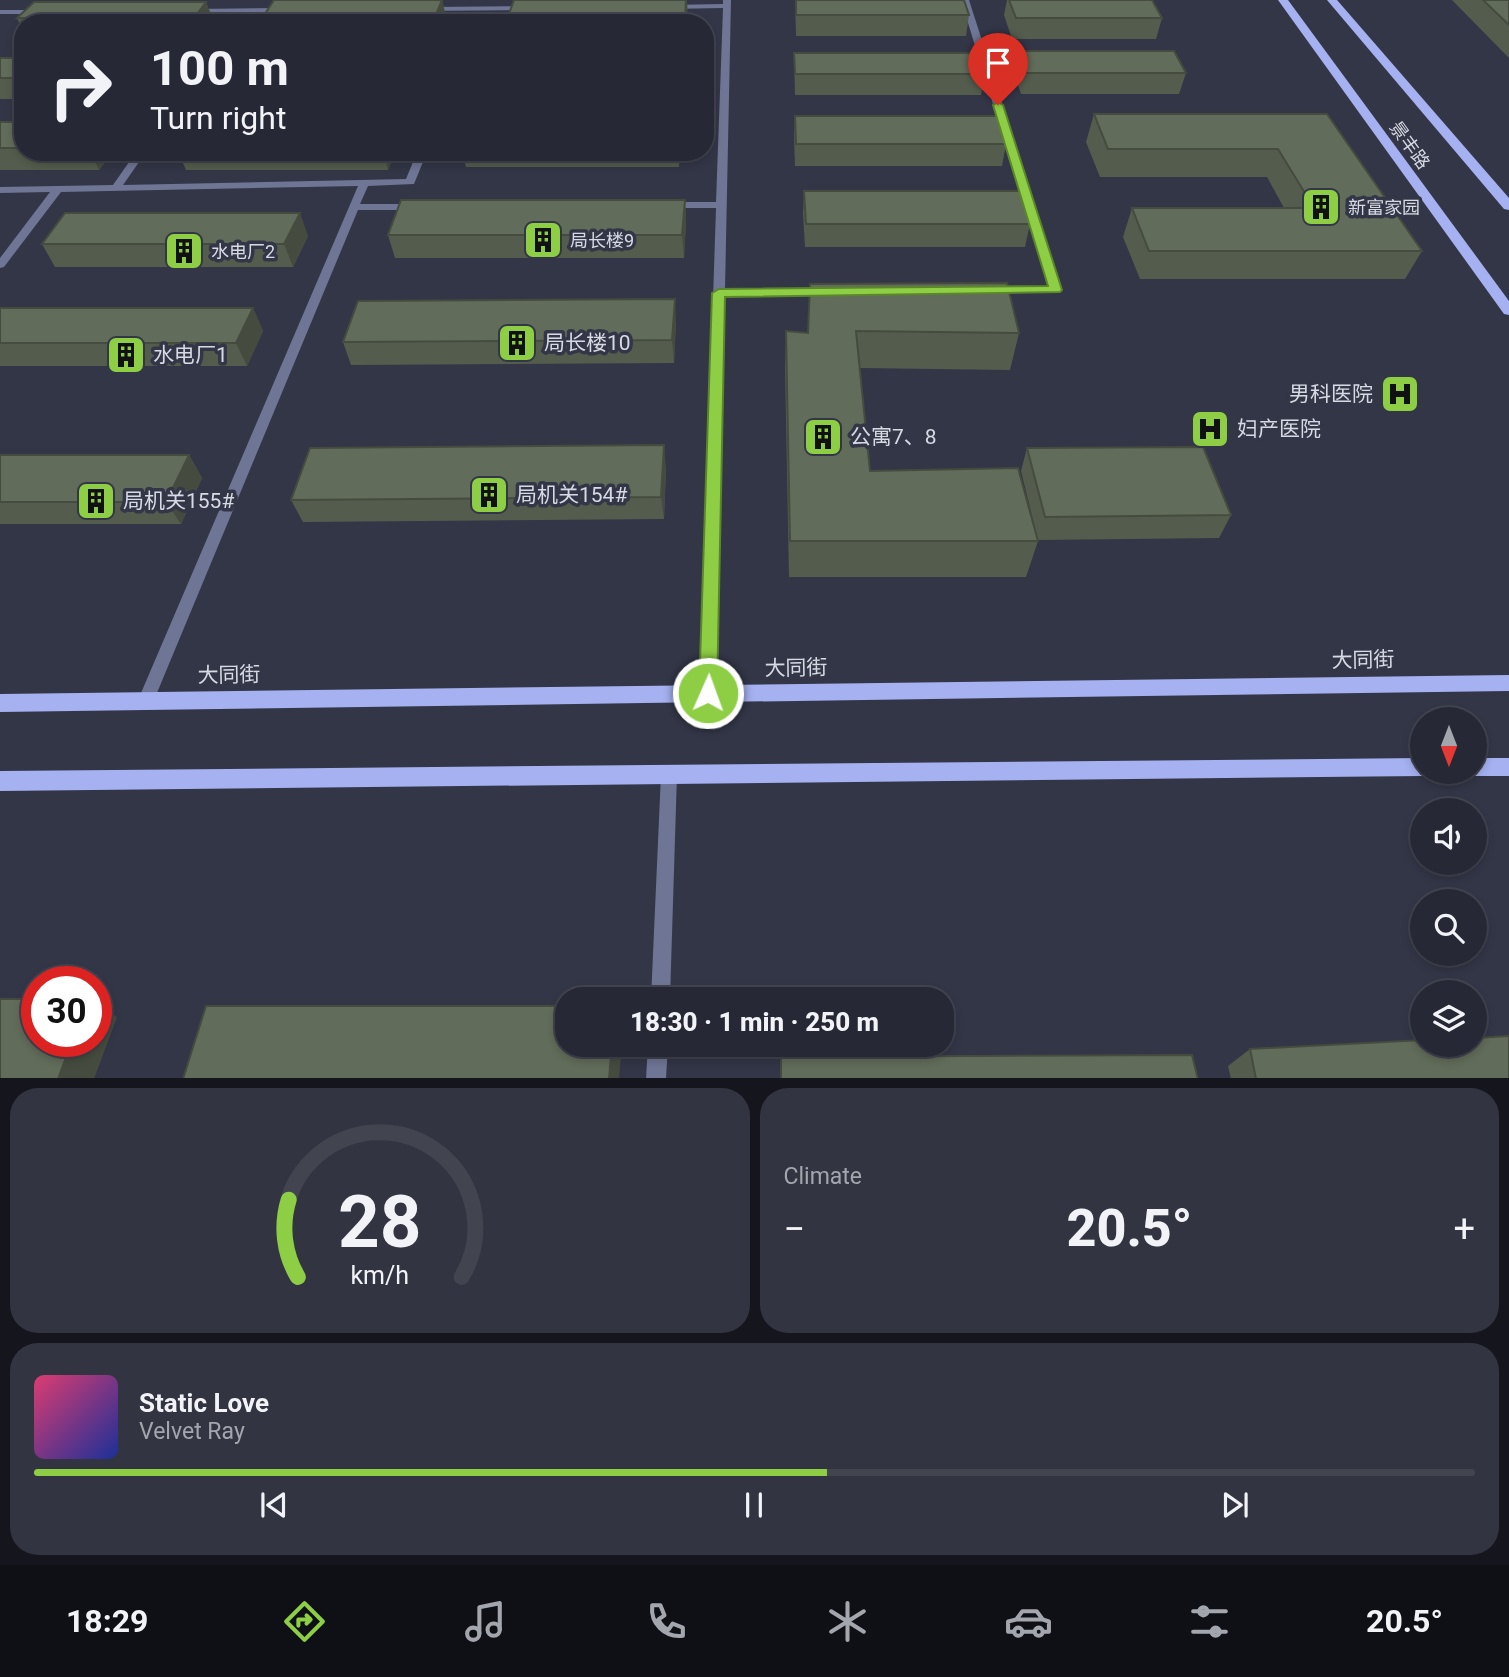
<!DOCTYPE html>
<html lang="en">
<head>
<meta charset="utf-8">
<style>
	:root { --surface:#262835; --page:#323441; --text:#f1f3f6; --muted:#a4a6ad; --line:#424450; --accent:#8dce44 }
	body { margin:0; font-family:Roboto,"Noto Sans SC",sans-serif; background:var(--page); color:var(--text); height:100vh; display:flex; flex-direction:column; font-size:26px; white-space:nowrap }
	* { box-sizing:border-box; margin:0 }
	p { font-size:23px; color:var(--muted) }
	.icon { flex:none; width:38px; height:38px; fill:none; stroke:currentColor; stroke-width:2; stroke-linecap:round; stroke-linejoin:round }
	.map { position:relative; height:1078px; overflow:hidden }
	.side { display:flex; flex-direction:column; gap:10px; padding:10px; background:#15161d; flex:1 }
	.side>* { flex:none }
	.hud { position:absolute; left:14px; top:14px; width:700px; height:147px; border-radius:28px; box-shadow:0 4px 10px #0003,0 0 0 2px var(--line); background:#262835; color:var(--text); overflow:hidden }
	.needle { width:46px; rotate:180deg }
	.tools { position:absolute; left:1410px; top:707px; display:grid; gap:14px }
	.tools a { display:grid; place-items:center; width:77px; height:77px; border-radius:50%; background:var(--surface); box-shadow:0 4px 10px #0003,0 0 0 2px var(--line); font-size:35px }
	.speed { position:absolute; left:21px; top:966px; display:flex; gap:14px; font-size:35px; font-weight:700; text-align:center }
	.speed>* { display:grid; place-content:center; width:91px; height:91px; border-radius:50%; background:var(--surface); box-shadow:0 4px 10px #0003,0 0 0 2px var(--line); line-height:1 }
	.speed .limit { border:10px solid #d22; background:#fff; color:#111 }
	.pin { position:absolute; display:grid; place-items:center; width:60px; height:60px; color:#fff; margin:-72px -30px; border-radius:50% 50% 50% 0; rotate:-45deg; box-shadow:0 0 7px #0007 }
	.pin .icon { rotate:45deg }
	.me { position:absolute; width:77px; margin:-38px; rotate:2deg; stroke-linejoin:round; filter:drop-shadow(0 0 5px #0008) }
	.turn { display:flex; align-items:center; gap:24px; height:147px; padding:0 21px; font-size:32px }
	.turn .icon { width:91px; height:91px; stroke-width:2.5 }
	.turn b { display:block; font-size:49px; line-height:60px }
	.big { font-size:52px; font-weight:800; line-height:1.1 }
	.side .card { flex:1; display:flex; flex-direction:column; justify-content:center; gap:10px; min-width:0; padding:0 24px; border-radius:28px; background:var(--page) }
	.side .dial { align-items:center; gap:0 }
	.dial svg { height:182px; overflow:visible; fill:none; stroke:var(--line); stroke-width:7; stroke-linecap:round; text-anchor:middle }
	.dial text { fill:var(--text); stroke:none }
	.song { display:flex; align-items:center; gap:21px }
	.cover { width:84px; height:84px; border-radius:10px; background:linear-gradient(135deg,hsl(340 70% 55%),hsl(230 70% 35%)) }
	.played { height:7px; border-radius:4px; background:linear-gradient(90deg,var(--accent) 55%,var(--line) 55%) }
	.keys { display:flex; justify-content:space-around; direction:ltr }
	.heat { display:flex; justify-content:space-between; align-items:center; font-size:38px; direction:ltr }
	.side .tiles { flex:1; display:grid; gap:10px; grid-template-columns:1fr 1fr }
	.card:last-child { grid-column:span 2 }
	.trip { position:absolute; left:555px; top:987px; width:399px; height:70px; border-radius:28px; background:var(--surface); box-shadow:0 4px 10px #0003,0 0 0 2px var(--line); font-weight:800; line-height:70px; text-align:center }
	.tabs { display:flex; height:112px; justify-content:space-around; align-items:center; background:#0f1015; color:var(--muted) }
	.tabs .icon { width:49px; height:49px }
	.tabs .current { color:var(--accent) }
	.tabs b { font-size:32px; color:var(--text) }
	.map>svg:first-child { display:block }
</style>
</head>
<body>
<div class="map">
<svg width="1509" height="1079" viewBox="0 0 1509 1079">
	<rect width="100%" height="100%" fill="#333647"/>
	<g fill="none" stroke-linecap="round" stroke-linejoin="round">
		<g fill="#6f7594" fill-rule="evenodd">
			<polygon points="723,0 731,0 725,289 826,289 832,292 826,295 725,296 716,693 714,698 708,700 702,698 700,693 716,208 667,208 662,205 667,202 716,202 723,8 669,9 665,7 669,5 723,4"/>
			<polygon points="961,0 969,0 1062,290 1060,292 990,293 984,290 990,287 1049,287"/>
			<polygon points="529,6 533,8 532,10 427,11 423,9 427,7"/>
			<polygon points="284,8 288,10 287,12 193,13 189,11 193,9"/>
			<polygon points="0,10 39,10 43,12 39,14 0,14"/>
			<polygon points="136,152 146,152 123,185 406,179 417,152 427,152 414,184 368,186 360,204 416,204 421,207 416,210 358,210 154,700 152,705 146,707 140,705 138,700 358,186 61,192 4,267 0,268 0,258 50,192 0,193 0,187 113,185"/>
			<polygon points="669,766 675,769 677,774 670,999 651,999 661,774 663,769"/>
			<polygon points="648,1045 668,1045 666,1079 646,1079"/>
		</g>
		<g fill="#a5b1f0" fill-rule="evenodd">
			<polygon points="1278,0 1288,0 1509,301 1509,315 1504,314"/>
			<polygon points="1327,0 1337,0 1509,198 1509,210 1504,209"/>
			<polygon points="1509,675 1509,691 0,712 0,694"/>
			<polygon points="1423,758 1423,772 1431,772 1423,776 0,791 0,771"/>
			<polygon points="1475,758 1509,758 1509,776 1475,776 1468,774 1475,772"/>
		</g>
	</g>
	<g fill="#545d4d">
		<polygon points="442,0 447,21 446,23 265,23 263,17"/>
		<polygon points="687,0 687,23 508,23 507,19"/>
		<polygon points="795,0 969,15 966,36 796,36"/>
		<polygon points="1007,0 1152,0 1162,18 1156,39 1012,39 1004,15"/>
		<polygon points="1452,0 1509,0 1509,58"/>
		<polygon points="206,2 214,23 23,23 23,30 17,18"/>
		<polygon points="1018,51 1186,73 1179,94 1021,94 1014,73"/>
		<polygon points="794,53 985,74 981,95 795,95"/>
		<rect x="0" y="58" width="23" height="41"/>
		<polygon points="1094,114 1327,114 1422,251 1405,279 1140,279 1123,237 1132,208 1284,208 1267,177 1100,177 1086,142"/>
		<polygon points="795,116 1006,144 1002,166 795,166 794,138"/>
		<polygon points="0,122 23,122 23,152 113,152 99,170 0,170"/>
		<polygon points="178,152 395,152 388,170 186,170"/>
		<polygon points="462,152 680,152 679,167 466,167"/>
		<polygon points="804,191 1030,224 1025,247 805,247 803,213"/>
		<polygon points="685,200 686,222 684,258 395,258 388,235"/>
		<polygon points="308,236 293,267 55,267 42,244"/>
		<polygon points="810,284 1019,333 1010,370 860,368 870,471 1038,541 1026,577 789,577 785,368 786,331 808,333"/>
		<polygon points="0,308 253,308 263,331 247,366 0,366"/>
		<polygon points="676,321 674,363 351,365 343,342"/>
		<polygon points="1027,448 1231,515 1219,538 1038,540 1021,471"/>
		<polygon points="0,455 189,455 202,478 181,524 0,524"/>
		<polygon points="666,468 664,519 303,522 291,500"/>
		<polygon points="1250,1049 1509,1079 1231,1079 1228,1066"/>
	</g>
	<g fill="#454c3f">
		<polygon points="442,0 447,21 446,23 436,23 435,17"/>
		<polygon points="687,0 688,18 687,23 685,23"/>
		<polygon points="206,2 214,22 195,23 194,18"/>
		<polygon points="90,152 113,152 99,170"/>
		<polygon points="383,152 395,152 388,170"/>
		<polygon points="678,152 680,152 679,167"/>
		<polygon points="685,200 686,222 684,258 682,235"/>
		<polygon points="300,213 308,236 293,267 284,244"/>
		<polygon points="675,299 676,321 674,363 672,340"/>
		<polygon points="253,308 263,331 247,366 236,343"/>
		<polygon points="664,445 666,468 664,519 661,497"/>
		<polygon points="189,455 202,478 181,524 166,502"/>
		<polygon points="96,1004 117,1017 94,1079 58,1079 72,1041 96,1041"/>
		<polygon points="612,1045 622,1045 619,1079 609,1079"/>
	</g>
	<g fill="#626c5a" stroke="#454c3f" stroke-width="2">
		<polygon points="274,0 442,0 435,17 263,17"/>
		<polygon points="514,0 686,0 685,19 507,19"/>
		<polygon points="796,0 964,0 969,15 796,15"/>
		<polygon points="1009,0 1152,0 1162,18 1016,18"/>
		<polygon points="1483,0 1509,0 1509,25"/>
		<polygon points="34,2 206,2 194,18 17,18"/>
		<polygon points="1018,51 1174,51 1186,73 1026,73"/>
		<polygon points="794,53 978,53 985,74 795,74"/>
		<rect x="0" y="58" width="23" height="20"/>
		<polygon points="1094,114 1327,114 1422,251 1149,251 1132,208 1314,208 1278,149 1108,149"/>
		<polygon points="795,116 998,116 1006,144 796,144"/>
		<rect x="0" y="122" width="23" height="26"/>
		<polygon points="804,191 1020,191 1030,224 806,224"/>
		<polygon points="401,200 685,200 682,235 388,235"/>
		<polygon points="65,213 300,213 284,244 42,244"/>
		<polygon points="1007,283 1019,333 856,331 870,471 1018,468 1038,541 790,541 786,331 808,333 810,284"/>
		<polygon points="675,299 672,340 343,342 358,301"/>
		<polygon points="0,308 253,308 236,343 0,343"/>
		<polygon points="664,445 661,497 291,500 310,448"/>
		<polygon points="1203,447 1231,515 1045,517 1027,448"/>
		<polygon points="0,455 189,455 166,502 0,502"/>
		<polygon points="0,999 37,999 37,1041 72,1041 58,1079 0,1079"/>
		<polygon points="206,1006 567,1006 567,1045 612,1045 609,1079 183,1079"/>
		<polygon points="1509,1036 1509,1079 1256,1079 1250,1049 1423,1040 1423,1045 1475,1045 1475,1038"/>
		<polygon points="1192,1055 1198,1079 781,1079 781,1057"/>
	</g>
	<polygon fill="#8dce44" stroke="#5c862c" stroke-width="2" points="998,102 1003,105 1062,290 1060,292 725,297 717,693 708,701 702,699 699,693 712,293 719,289 1048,286 993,105"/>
	<defs>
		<symbol id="building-square" viewBox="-11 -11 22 22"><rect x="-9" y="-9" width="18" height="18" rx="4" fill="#8dce44" stroke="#333647"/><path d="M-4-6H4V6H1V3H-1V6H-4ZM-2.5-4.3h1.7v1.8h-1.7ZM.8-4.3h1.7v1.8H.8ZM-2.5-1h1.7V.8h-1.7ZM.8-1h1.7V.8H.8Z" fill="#111"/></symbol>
		<symbol id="hospital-square" viewBox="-11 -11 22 22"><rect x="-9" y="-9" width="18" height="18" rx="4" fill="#8dce44" stroke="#333647"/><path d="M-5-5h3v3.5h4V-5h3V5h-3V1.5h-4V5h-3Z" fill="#111"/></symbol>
	</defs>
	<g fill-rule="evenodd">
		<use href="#building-square" x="1299" y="185" width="44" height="44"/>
		<use href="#building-square" x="521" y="218" width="44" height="44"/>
		<use href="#building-square" x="162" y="229" width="44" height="44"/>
		<use href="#building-square" x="495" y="321" width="44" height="44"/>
		<use href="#building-square" x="104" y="333" width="44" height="44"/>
		<use href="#hospital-square" x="1378" y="372" width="44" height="44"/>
		<use href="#hospital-square" x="1188" y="407" width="44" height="44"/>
		<use href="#building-square" x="801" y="415" width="44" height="44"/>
		<use href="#building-square" x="467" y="473" width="44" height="44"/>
		<use href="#building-square" x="74" y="479" width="44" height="44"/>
	</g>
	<g text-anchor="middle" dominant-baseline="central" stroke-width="7" stroke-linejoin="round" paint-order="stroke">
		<g font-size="18" fill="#d7dae4" stroke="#333647">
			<text transform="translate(1410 145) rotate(54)">景丰路</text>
		</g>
		<g font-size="18" fill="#d7dae4" stroke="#333647" text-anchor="start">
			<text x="1348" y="207">新富家园</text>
			<text x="570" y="240">局长楼9</text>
			<text x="211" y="251">水电厂2</text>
		</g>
		<g font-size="21" fill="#d7dae4" stroke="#333647" text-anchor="start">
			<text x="544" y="343">局长楼10</text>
			<text x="153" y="355">水电厂1</text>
			<text x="1373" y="394" text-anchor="end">男科医院</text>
			<text x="1237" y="429">妇产医院</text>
			<text x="850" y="437">公寓7、8</text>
			<text x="516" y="495">局机关154#</text>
			<text x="123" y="501">局机关155#</text>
		</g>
		<g font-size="21" fill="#d7dae4" stroke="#333647">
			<text transform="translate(1363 660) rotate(-1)">大同街</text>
			<text transform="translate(796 668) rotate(-1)">大同街</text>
			<text transform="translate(229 675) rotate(-1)">大同街</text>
		</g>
	</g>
</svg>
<div class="tools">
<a><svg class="needle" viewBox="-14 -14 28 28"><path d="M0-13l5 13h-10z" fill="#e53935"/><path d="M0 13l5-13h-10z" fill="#a4a6ad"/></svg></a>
<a><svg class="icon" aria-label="sound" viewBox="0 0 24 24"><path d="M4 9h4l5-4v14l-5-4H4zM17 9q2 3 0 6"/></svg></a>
<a><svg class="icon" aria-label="search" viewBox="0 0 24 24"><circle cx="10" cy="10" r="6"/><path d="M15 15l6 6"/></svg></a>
<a><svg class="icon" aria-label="layers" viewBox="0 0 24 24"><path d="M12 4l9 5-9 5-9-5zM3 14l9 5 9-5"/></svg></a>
</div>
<div class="speed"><div class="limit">30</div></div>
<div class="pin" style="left:998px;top:105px;background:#d93025"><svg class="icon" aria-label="arrive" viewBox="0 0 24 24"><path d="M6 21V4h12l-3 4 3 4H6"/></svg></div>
<svg class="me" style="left:708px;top:693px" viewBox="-20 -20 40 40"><circle r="17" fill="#8dce44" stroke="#fff" stroke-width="3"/><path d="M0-11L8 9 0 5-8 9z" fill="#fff"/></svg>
<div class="trip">18:30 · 1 min · 250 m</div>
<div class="hud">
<div class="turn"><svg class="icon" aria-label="right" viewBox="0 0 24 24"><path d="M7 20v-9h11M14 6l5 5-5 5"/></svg><div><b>100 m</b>Turn right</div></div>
</div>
</div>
<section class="side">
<div class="tiles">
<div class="card dial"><svg viewBox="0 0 100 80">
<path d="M14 69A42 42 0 1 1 86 69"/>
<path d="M14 69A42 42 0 0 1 10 35" stroke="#8dce44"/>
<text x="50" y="56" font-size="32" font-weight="700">28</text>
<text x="50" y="72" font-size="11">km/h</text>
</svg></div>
<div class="card"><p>Climate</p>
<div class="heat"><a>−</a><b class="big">20.5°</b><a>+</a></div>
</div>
<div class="card">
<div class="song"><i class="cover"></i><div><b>Static Love</b><p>Velvet Ray</p></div></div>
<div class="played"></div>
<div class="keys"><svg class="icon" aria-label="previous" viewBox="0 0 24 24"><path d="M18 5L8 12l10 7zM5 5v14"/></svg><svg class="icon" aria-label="pause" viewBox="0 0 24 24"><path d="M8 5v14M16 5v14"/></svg><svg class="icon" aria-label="next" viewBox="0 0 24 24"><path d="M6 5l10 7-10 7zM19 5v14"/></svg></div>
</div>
</div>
</section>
<nav class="tabs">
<b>18:29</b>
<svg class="icon current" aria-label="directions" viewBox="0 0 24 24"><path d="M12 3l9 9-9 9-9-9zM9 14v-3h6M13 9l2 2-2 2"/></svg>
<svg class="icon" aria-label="music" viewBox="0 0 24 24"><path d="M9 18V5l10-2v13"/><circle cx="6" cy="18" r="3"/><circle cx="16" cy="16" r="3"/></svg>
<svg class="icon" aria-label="phone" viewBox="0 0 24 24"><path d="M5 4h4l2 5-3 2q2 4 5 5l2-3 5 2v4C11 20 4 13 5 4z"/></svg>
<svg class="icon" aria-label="climate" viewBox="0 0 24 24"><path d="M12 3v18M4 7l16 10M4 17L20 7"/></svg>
<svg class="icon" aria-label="car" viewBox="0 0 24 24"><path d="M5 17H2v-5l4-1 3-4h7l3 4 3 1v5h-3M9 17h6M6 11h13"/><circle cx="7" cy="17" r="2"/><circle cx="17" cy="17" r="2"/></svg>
<svg class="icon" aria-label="filters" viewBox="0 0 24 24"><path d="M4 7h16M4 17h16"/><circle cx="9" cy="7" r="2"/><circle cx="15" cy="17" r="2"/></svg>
<b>20.5°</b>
</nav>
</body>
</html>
